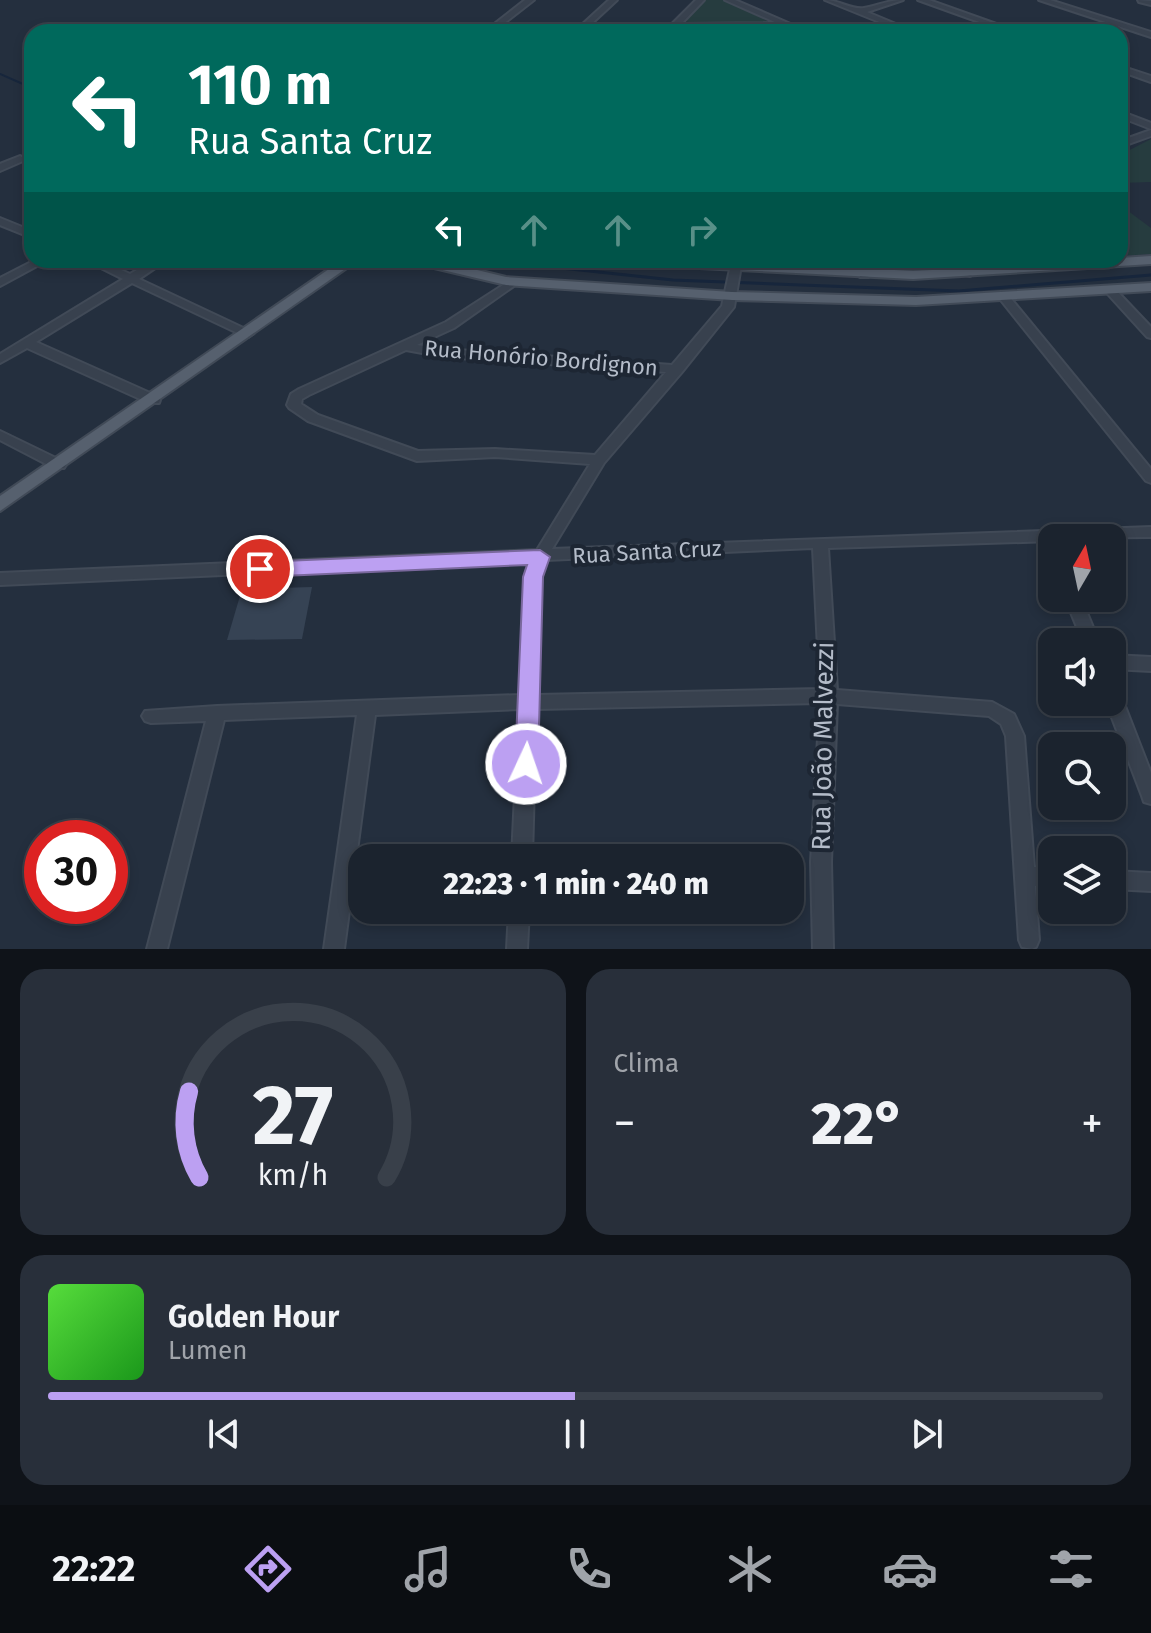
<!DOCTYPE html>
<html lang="pt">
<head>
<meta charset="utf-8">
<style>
	:root { --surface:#1b232e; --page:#282f3a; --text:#f1f3f6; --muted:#a0a4aa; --line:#39404a; --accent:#bca0f2 }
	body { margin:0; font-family:"Fira Sans",sans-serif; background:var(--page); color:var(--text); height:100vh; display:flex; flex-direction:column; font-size:30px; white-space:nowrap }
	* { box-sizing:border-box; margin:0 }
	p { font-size:26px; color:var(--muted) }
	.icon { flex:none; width:44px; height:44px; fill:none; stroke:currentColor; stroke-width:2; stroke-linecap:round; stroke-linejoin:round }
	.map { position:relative; height:949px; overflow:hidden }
	.sheet { display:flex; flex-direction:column; gap:20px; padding:20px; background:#0f1319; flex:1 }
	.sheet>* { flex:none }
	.guide { position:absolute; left:24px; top:24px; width:1104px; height:244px; border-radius:24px; box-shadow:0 4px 12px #0003,0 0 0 2px var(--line); background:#00695c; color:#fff; overflow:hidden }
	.needle { width:52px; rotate:9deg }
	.controls { position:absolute; left:1038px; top:524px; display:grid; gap:16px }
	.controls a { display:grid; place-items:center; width:88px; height:88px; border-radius:16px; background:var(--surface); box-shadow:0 4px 12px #0003,0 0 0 2px var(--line); font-size:40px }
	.speed { position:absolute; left:24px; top:820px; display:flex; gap:16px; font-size:40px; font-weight:700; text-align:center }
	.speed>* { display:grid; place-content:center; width:104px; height:104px; border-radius:50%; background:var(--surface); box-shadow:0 4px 12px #0003,0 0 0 2px var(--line); line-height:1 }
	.speed .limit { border:12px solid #d22; background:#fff; color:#111 }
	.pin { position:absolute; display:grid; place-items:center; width:68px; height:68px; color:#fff; margin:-34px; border:4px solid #fff; border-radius:50%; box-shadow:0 2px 8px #0007 }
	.me { position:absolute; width:88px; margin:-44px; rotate:3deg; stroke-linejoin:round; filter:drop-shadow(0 0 6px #0008) }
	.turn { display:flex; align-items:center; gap:28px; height:168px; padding:0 32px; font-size:36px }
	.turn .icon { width:104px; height:104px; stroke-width:2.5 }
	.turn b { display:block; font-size:56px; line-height:68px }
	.lanes { display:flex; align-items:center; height:76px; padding:0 32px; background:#0003; justify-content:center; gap:40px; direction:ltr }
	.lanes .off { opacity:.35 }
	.big { font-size:60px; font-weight:800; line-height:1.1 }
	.sheet .widget { flex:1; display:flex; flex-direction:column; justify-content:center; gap:12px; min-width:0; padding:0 28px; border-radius:24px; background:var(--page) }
	.sheet .dial { align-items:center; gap:0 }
	.dial svg { height:208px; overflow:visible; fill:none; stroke:var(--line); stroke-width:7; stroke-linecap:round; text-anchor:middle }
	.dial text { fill:var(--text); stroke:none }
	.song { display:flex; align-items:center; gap:24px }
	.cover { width:96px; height:96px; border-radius:12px; background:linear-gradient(135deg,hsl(110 70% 55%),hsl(120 70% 35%)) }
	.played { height:8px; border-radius:4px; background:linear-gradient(90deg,var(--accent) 50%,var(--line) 50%) }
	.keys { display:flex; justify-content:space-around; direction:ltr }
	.heat { display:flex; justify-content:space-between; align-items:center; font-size:44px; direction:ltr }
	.sheet .tiles { flex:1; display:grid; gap:20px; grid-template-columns:1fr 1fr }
	.widget:last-child { grid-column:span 2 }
	.trip { position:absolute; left:348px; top:844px; width:456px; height:80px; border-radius:24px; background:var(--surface); box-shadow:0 4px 12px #0003,0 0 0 2px var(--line); font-weight:800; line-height:80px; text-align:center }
	.dock { display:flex; height:128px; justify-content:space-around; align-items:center; background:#0b0e12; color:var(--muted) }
	.dock .icon { width:56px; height:56px }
	.dock .active { color:var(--accent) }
	.dock b { font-size:36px; color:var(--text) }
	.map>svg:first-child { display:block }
</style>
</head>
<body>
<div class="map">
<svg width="1151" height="949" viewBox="0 0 1151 949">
	<rect width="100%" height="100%" fill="#242f3e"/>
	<g fill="#263c3f">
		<polygon points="704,0 724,0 770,22 688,23 686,20"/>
		<polygon points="1151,139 1151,182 1120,183 1120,155"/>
		<polygon points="1120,205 1151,228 1151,254 1120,256"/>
	</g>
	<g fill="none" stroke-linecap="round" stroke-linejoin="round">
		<polyline stroke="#17263c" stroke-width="2" points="0,74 32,88"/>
		<polyline stroke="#17263c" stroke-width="3" points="523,260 552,267 673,280 959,291 1151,275"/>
	</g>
	<polygon fill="#364354" points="312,587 302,639 227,640 242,589"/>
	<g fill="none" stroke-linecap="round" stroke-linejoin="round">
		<defs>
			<g id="minor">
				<polygon points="525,0 534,0 493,32 484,32"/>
				<polygon points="609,0 617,0 589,26 616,32 574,32"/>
				<polygon points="696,0 704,0 681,24 777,23 725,0 735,0 809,32 798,32 787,27 677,28 669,31 669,27"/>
				<path d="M825,0C838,0 852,10 864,8C877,6 888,0 903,0L867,12L915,32H904Z"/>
				<polygon points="918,0 929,0 1019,32 1007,32"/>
				<polygon points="1039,0 1050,0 1151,32 1151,37"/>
				<polygon points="1138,0 1151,1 1151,5 1139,2"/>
				<polygon points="1120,66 1151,76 1151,82 1120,71"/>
				<polygon points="1120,111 1151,123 1151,129 1120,117"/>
				<polygon points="1151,130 1151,136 1120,147 1120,141"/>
				<polygon points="20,156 25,159 23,161 0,171 0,164"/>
				<polygon points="0,218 32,231 32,238 0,225"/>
				<polygon points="35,260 48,260 0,286 0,278"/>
				<polygon points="85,260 99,260 130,274 154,260 167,260 139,279 254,333 248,337 244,336 132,283 36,342 159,397 160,400 159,403 149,403 27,348 0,363 0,354 123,279"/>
				<path d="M732,260H742L734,307L682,372L604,463L552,549L1151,527V537L1052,538V541L828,548L837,690L992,702L1014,714L1024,736L1034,867L1052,868V886H1035L1039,940L1036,947L1032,949L1022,947L1019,940L1006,736L1001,724L989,716L837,704L831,862L833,949H813L811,862L820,703L536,709L532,858H512L519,709L375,715L344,949H324L357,715L224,720L167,949H147L206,721L151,723L145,721L142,716L145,711L217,706L520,695L525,577L531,561L0,585V573L537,550L590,464L495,457L417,461L308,421L289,408L287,405L291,394L299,389L446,322L514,278L518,279V283L454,328L417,345L444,349L672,365L722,306ZM406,350L444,357L666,372L595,455L495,449L418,451L318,415L301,404L302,399L309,395ZM813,548L820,689L537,695L541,577L546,560Z"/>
				<polygon points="856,260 866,260 870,275 868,277 860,277"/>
				<polygon points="953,260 964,260 976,273 970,276 966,275"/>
				<polygon points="1110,287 1114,288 1151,327 1151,338 1147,337 1106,292 1106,288"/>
				<polygon points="1004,294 1008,295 1151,469 1151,483 1146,481 1000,299 998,297"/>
				<polygon points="0,431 64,462 66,465 64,468 54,468 0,440"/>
				<polygon points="1065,598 1081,598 1099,642 1083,642"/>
				<polygon points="1112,655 1151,657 1151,671 1112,669"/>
				<polygon points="1112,689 1118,691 1121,696 1151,773 1151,804 1144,802 1142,796 1106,702 1112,702"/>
				<polygon points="1112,871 1151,873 1151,891 1112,889"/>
				<polygon points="509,910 529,910 527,949 507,949"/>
			</g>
			<g id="major">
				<polygon points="1151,256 1151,264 913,279 620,264 613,260 703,260 913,271 1120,260 1120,258"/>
				<polygon points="342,260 358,260 0,511 0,496"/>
				<polygon points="411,260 436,260 506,277 732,292 916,297 1151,283 1151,291 916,305 732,300 506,285 413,263"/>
			</g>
		</defs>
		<use href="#minor" stroke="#414a57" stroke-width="4"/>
		<use href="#major" stroke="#414a57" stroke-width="4"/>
		<use href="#minor" fill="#38414e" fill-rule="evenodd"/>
		<use href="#major" fill="#56606e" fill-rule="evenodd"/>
	</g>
	<polygon fill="#bca0f2" stroke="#7a689d" stroke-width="2" points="540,550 550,557 543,577 538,764 535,771 526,774 518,771 515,764 523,577 527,565 260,577 250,569 260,562"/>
	<g text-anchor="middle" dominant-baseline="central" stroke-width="8" stroke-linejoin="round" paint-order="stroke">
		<g font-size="22" fill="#b4bcc9" stroke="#1d2633">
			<text transform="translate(541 358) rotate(5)">Rua Honório Bordignon</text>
			<text transform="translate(647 552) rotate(-3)">Rua Santa Cruz</text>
		</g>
		<g font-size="26" fill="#b4bcc9" stroke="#1d2633">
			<text transform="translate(823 746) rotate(-89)">Rua João Malvezzi</text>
		</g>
	</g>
</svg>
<div class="controls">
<a><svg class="needle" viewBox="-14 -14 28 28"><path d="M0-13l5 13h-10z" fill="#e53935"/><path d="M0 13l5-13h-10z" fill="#a0a4aa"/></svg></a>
<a><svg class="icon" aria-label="sound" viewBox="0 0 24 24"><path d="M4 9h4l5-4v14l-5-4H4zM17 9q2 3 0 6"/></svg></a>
<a><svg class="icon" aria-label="search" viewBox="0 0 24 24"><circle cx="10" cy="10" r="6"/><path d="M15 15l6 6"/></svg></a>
<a><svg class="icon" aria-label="layers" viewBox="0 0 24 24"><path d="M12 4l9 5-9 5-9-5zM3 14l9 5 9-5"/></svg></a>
</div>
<div class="speed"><div class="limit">30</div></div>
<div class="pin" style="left:260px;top:569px;background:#d93025"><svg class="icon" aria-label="arrive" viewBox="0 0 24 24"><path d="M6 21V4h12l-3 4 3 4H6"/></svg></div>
<svg class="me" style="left:526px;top:764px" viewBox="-20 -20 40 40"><circle r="17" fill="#bca0f2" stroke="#fff" stroke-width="3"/><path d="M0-11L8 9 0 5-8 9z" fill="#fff"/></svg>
<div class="trip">22:23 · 1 min · 240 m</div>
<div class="guide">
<div class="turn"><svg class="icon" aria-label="left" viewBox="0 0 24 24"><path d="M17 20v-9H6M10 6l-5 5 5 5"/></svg><div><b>110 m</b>Rua Santa Cruz</div></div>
<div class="lanes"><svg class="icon" aria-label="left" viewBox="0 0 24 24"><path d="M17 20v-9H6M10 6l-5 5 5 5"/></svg><svg class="icon off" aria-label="ahead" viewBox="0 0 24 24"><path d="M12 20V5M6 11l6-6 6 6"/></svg><svg class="icon off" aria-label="ahead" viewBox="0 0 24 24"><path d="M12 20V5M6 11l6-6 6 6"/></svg><svg class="icon off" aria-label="right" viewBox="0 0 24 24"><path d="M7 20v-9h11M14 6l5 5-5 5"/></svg></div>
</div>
</div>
<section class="sheet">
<div class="tiles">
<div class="widget dial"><svg viewBox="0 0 100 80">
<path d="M14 69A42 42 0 1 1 86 69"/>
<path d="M14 69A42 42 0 0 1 10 36" stroke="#bca0f2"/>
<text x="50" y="56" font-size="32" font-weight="700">27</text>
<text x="50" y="72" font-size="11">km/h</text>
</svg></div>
<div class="widget"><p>Clima</p>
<div class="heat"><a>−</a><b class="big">22°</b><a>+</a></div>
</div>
<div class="widget">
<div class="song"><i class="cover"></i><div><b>Golden Hour</b><p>Lumen</p></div></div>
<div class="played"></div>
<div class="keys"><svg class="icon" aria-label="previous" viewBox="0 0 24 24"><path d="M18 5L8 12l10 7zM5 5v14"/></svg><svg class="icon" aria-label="pause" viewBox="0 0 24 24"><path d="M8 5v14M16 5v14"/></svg><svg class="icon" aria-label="next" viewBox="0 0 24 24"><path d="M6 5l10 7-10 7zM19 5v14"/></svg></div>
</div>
</div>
</section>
<nav class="dock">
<b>22:22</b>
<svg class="icon active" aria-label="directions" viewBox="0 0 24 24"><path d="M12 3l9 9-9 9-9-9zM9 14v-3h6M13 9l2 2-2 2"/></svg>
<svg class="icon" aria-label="music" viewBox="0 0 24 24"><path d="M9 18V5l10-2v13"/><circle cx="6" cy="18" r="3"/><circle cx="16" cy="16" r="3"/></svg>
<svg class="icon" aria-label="phone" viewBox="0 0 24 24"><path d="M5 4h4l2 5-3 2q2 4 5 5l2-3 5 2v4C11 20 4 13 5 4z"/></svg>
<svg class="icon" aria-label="climate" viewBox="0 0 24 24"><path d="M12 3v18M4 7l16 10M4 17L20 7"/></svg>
<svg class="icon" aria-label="car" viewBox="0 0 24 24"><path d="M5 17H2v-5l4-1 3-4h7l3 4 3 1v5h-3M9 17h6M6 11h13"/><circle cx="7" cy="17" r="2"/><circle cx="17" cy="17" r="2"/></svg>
<svg class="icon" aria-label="filters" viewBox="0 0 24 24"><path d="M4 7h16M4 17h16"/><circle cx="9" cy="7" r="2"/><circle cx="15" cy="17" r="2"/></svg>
</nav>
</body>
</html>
